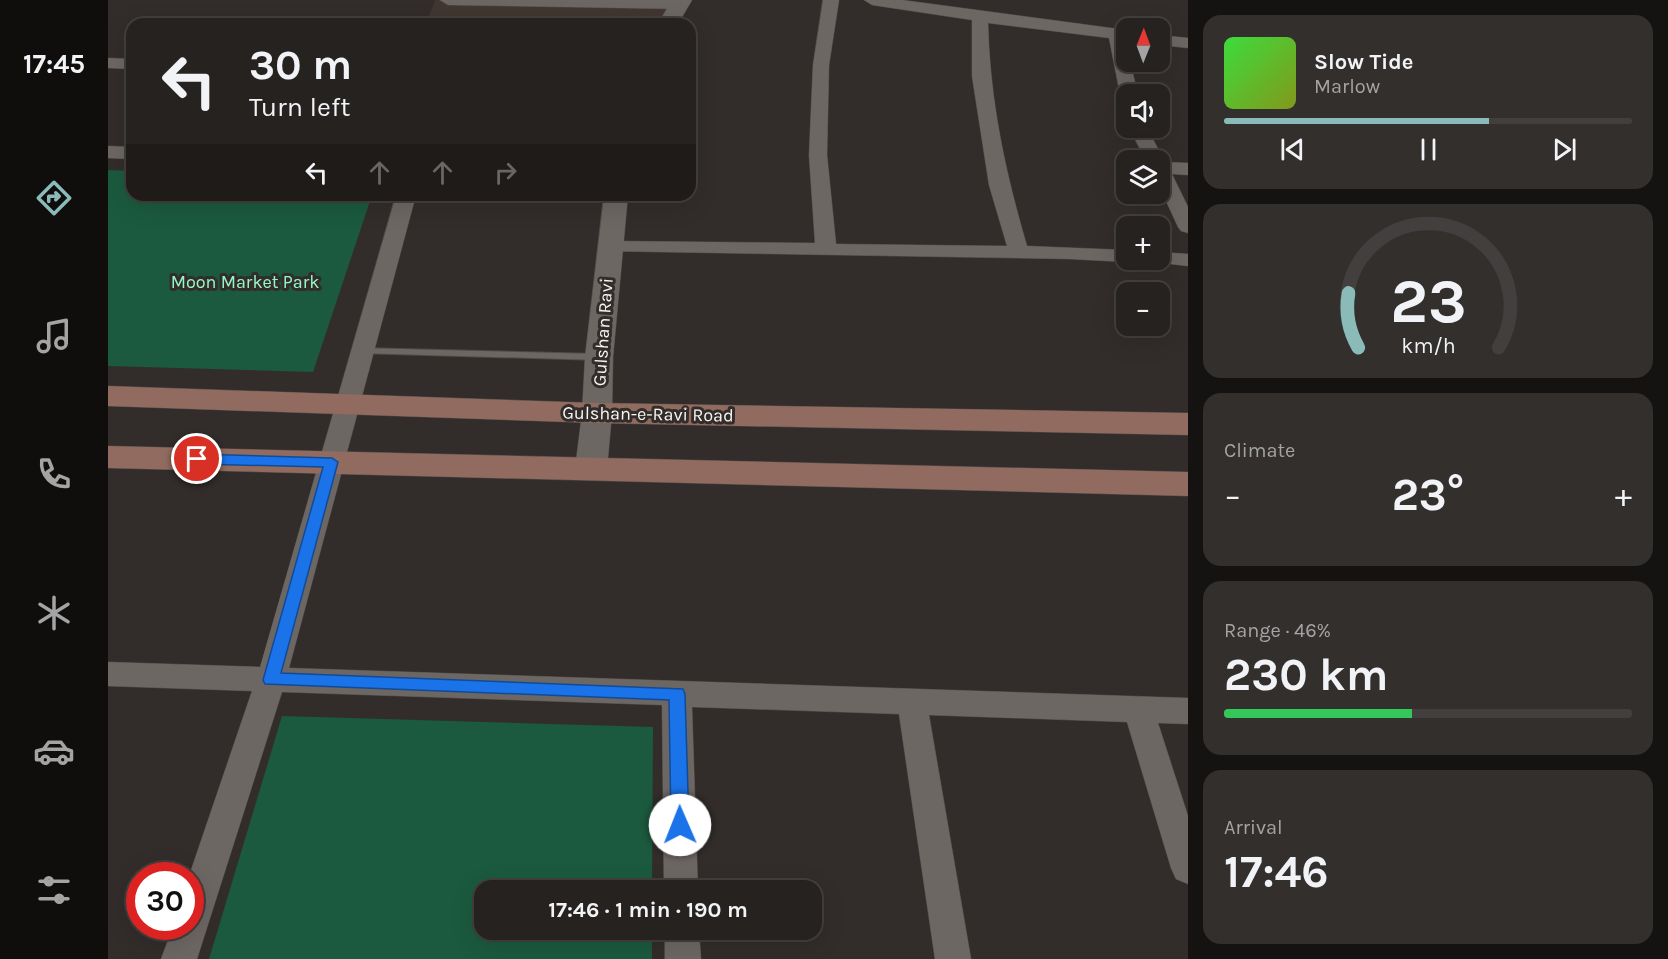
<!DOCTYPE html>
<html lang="en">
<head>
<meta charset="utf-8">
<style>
	:root { --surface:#262220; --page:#322f2d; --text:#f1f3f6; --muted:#a4a4a5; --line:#423f3e; --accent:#8bbbb9 }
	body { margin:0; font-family:Karla,sans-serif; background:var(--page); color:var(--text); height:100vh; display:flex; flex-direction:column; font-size:22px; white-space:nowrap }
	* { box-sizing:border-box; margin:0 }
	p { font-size:20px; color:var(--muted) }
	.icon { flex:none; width:33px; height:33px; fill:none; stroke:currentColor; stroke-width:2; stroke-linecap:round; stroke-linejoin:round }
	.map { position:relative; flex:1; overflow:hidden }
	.side { display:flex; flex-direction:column; gap:15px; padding:15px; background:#151312; width:480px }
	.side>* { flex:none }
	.top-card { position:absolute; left:18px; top:18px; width:570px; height:183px; border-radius:18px; box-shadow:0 6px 24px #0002,0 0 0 2px var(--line); background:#262220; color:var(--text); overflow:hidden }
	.needle { width:39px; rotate:1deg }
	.tools { position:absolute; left:1008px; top:18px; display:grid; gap:12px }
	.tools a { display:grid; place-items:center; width:54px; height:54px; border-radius:12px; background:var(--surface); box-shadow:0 6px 24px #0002,0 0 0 2px var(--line); font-size:30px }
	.speed { position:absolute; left:18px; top:862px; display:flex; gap:12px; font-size:30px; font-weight:700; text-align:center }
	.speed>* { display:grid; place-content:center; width:78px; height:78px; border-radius:50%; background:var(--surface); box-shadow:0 6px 24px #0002,0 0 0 2px var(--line); line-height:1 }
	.speed .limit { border:9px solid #d22; background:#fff; color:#111 }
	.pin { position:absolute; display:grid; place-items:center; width:51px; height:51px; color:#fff; margin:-26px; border:3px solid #fff; border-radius:50%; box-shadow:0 2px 6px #0007 }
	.me { position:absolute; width:66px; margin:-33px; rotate:359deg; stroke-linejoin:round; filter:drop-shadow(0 0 4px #0008) }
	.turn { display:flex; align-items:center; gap:21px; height:126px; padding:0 24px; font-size:27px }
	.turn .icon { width:78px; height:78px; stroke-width:2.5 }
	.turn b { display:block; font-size:42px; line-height:51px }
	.lanes { display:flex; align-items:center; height:57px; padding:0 24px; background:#0003; justify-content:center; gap:30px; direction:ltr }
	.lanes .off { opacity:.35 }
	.big { font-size:45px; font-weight:700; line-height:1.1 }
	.side .card { flex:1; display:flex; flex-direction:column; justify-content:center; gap:9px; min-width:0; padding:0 21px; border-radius:18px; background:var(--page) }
	.side .dial { align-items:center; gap:0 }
	.dial svg { height:156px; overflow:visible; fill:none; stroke:var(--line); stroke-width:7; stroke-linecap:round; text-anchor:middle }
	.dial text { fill:var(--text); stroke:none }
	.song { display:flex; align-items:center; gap:18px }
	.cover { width:72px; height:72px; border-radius:9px; background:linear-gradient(135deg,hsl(120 70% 55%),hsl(70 70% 35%)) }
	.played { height:6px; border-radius:3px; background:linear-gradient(90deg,var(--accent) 65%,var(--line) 65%) }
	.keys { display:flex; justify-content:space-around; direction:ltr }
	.heat { display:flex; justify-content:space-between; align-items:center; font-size:33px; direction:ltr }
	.charge { height:9px; border-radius:4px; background:linear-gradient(90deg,#34c759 46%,var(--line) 0) }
	.trip { position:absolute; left:366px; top:880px; width:348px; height:60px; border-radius:18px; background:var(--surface); box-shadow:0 6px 24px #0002,0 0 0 2px var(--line); font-weight:700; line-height:60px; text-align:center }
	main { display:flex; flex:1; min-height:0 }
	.dock { display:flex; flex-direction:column; width:108px; justify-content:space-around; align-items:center; background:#0f0e0d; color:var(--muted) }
	.dock .icon { width:42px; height:42px }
	.dock .current { color:var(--accent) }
	.dock b { font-size:27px; color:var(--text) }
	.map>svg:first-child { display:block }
</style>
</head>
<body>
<main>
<nav class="dock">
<b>17:45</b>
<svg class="icon current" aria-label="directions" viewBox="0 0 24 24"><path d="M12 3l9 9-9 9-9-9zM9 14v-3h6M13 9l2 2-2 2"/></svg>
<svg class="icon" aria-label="music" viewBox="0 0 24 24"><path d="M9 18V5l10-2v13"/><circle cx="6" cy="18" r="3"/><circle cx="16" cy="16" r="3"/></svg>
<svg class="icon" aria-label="phone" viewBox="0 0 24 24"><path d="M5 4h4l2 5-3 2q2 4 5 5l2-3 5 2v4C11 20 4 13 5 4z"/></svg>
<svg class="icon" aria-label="climate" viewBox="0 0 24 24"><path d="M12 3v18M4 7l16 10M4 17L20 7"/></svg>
<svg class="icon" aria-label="car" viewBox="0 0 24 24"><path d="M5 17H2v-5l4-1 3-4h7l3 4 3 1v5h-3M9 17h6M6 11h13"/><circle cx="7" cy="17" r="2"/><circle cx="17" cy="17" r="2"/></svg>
<svg class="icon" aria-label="filters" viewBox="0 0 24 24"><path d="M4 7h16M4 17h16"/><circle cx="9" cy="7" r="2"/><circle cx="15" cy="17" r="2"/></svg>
</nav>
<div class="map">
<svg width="1080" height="959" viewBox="0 0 1080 959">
	<rect width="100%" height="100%" fill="#322d2b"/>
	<polygon fill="#413630" points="327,0 576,0 561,24 318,24"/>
	<g fill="#1b5a3e">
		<polygon points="0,170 24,171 24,195 264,195 205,372 0,366"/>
		<polygon points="174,716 545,727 544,891 376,891 376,930 544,930 544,959 101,959"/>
	</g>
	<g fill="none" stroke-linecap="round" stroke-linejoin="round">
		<defs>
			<polygon id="service" points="253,348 491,354 496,357 491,360 249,353 248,351"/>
			<g id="minor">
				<polygon points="332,0 575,0 580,4 572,9 340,5"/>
				<path d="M715,0H731L721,65L719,155L728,244L899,246L881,185L864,76V20L764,5L756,0H794L1018,30V62H1022L1030,94H1018V99L1012,94L1001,38L880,23C882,101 897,171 919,246L1018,250V260H1025L1018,262L962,259L495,251L492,247L495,243L502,241L707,243L701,155L705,65Z"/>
				<polygon points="1052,35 1080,38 1080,48 1052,45"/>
				<polygon points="0,58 24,59 24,69 0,68"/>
				<polygon points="1021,128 1039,128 1056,160 1055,162 1080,163 1080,175 1064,174 1080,207 1080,233 1073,231 1070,227 1052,188 1052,160 1038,160"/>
				<polygon points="0,146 24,147 24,159 0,158"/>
				<polygon points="288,195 308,195 181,668 1080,698 1080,724 1050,723 1080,816 1080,884 1068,879 1063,868 1019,722 821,715 863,959 827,959 791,714 584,707 590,891 556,891 554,705 174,692 89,959 53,959 65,927 82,927 81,876 144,691 0,686 0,662 152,667"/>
				<polygon points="1052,252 1080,254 1080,266 1045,262 1043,260 1052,260"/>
				<polygon points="557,930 591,930 593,959 557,959"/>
			</g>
			<g id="tertiary">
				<polygon points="564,0 584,0 570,24 550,24"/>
				<polygon points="496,195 520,195 505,357 504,413 499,469 494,477 483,480 472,477 467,469 474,413 477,357"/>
			</g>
			<g id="secondary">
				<polygon points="0,386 489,403 1080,413 1080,435 489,423 0,406"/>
				<polygon points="0,446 1080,472 1080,496 0,468"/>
			</g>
		</defs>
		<use href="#service" stroke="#4f4b49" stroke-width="2"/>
		<use href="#minor" stroke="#4f4b49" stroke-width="1"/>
		<use href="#tertiary" stroke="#4f4b49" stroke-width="1"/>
		<use href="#secondary" stroke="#4f4b49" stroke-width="1"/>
		<use href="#service" fill="#6d6764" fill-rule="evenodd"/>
		<use href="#minor" fill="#6d6764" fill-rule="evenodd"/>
		<use href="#tertiary" fill="#6d6764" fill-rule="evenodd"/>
		<use href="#secondary" fill="#916b5f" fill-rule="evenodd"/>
	</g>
	<polygon fill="#1a73e8" stroke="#114b97" stroke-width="1.5" points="89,454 224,458 230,462 173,673 575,689 577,694 581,825 578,831 572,833 566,831 563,825 561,700 157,684 155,680 215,467 89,464 83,459"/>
	<g text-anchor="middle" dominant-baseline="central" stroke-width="6" stroke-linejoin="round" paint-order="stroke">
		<g font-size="18" fill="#96f8c6" stroke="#322d2b">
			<text x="137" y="282">Moon Market Park</text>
		</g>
		<g font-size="18" fill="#f7f4f2" stroke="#322d2b">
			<text transform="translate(495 332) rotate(-86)">Gulshan Ravi</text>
			<text transform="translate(540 414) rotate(1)">Gulshan-e-Ravi Road</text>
		</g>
	</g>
</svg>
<div class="tools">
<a><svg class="needle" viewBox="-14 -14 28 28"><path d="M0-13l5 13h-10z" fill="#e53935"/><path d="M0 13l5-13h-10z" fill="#a4a4a5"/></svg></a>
<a><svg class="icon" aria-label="sound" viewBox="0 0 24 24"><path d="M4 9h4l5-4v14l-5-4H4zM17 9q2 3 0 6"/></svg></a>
<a><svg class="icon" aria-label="layers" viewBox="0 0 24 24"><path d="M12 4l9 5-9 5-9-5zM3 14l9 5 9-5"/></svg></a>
<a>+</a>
<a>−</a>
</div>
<div class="speed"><div class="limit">30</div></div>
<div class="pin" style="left:89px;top:459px;background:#d93025"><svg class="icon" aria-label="arrive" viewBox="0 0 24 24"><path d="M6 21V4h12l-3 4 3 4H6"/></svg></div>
<svg class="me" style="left:572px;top:825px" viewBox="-20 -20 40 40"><circle r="19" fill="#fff"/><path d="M0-13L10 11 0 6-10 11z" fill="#1a73e8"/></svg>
<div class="trip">17:46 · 1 min · 190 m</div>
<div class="top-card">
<div class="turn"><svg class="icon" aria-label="left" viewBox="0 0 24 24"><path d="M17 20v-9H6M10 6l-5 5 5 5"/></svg><div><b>30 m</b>Turn left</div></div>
<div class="lanes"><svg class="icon" aria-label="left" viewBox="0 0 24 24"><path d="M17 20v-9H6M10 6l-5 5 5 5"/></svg><svg class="icon off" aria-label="ahead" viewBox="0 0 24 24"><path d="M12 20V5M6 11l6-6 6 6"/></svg><svg class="icon off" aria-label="ahead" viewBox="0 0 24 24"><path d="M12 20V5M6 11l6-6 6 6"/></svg><svg class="icon off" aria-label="right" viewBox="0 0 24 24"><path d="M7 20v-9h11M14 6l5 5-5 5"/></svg></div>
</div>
</div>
<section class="side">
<div class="card">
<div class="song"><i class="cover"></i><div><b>Slow Tide</b><p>Marlow</p></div></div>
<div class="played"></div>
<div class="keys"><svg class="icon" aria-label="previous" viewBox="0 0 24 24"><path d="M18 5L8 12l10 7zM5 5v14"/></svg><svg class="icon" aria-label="pause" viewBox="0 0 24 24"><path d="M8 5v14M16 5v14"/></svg><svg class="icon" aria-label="next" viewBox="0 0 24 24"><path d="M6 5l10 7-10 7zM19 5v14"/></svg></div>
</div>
<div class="card dial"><svg viewBox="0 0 100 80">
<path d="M14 69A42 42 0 1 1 86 69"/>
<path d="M14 69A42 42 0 0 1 9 41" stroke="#8bbbb9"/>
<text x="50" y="56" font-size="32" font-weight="700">23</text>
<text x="50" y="72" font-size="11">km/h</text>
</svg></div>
<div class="card"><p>Climate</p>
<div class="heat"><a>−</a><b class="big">23°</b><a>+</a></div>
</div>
<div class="card"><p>Range · 46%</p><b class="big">230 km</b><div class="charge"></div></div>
<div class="card"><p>Arrival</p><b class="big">17:46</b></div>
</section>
</main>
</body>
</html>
